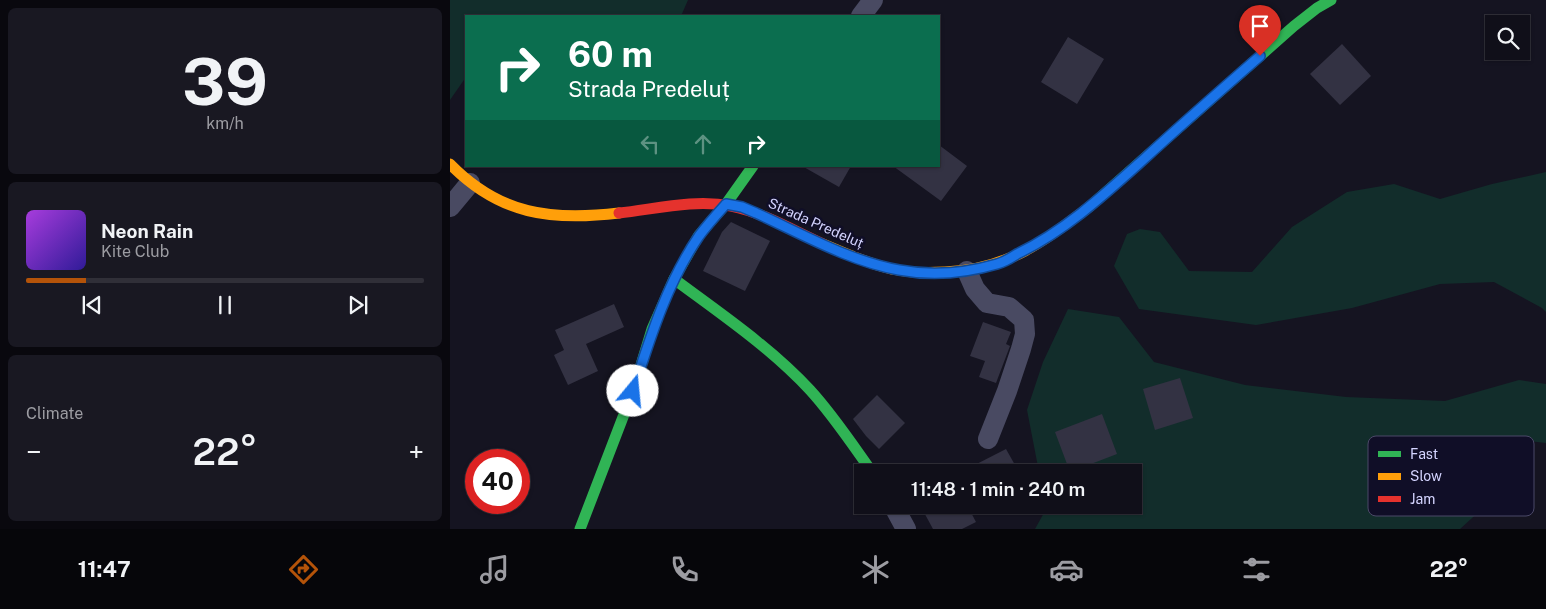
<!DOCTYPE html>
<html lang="en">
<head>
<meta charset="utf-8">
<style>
	:root { --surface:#100f19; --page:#191822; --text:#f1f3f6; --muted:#9c9ca2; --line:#302f38; --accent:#b45309 }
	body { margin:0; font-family:"Public Sans",sans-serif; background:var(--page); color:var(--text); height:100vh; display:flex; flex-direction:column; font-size:19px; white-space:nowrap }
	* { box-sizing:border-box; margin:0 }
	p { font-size:16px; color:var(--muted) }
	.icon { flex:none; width:28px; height:28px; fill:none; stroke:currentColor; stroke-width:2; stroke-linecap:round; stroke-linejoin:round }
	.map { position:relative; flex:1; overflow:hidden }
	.drawer { display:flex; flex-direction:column; gap:8px; padding:8px; background:#09080e; width:450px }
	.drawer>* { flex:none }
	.top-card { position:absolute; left:15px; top:15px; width:475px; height:152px; border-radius:0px; box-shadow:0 1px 4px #0004,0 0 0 1px var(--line); background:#0b6e4f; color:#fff; overflow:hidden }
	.fabs { position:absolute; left:1035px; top:15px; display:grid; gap:10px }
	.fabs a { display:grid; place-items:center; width:45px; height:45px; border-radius:0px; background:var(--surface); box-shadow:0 1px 4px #0004,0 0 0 1px var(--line); font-size:25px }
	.speed { position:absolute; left:15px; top:449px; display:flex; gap:10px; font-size:25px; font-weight:700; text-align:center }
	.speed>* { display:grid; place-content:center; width:65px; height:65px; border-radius:50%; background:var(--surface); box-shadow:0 1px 4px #0004,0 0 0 1px var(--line); line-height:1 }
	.speed .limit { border:8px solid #d22; background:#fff; color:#111 }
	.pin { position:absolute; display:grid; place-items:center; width:42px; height:42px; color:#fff; margin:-51px -21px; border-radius:50% 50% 50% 0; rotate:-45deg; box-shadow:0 0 5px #0007 }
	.pin .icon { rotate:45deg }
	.me { position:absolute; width:55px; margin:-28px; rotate:17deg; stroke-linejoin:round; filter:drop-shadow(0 0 4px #0008) }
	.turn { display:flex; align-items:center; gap:18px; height:105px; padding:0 20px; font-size:22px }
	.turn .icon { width:65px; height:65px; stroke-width:2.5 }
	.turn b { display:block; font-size:35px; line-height:42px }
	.lanes { display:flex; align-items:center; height:48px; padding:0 20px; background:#0003; justify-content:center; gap:25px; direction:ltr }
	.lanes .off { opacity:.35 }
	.big { font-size:38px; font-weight:600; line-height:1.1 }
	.drawer .tile { flex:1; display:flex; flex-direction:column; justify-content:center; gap:8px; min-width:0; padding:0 18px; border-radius:8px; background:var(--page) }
	.drawer .dial { align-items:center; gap:0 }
	.dial b { font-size:65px; line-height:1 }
	.song { display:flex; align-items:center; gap:15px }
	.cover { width:60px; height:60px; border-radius:8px; background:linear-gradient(135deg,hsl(280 70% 55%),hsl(250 70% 35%)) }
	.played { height:5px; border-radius:2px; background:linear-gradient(90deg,var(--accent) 15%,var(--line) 15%) }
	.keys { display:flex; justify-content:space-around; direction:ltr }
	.heat { display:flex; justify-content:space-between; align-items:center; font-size:28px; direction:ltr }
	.trip { position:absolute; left:404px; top:464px; width:288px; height:50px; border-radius:0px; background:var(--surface); box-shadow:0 1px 4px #0004,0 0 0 1px var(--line); font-weight:600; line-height:50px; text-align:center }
	.tabs { display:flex; height:80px; justify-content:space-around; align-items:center; background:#06060a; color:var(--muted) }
	.tabs .icon { width:35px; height:35px }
	.tabs .on { color:var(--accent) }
	.tabs b { font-size:22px; color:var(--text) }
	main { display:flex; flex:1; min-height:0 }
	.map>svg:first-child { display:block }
</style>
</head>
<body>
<main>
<section class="drawer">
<div class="tile dial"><b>39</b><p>km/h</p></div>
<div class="tile">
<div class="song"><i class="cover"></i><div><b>Neon Rain</b><p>Kite Club</p></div></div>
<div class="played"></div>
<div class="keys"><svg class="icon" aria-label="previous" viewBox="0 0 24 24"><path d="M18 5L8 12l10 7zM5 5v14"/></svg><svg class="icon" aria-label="pause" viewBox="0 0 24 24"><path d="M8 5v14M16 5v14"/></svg><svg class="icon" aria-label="next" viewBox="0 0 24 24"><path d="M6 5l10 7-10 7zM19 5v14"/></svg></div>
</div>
<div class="tile"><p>Climate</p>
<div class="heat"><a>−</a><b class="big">22°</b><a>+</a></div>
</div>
</section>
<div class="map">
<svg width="1096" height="529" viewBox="0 0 1096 529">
	<rect width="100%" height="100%" fill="#151421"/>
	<g fill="#122d2b">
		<polygon points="0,0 238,0 231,16 16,16 16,77 0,100"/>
		<polygon points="1096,172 1096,312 1092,308 1044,282 990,284 902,308 806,325 689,309 664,266 677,234 690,229 710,232 739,271 802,272 842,227 897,192 944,184 990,199 1042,184"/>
		<polygon points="618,309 669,317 704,362 795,385 896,397 995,401 1069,380 1096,384 1096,443 1069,440 1037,464 1033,508 1010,529 585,529 595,511 594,505 682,505 682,472 589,472 577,410 593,362"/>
	</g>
	<g fill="#333243">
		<polygon points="618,37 654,59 627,104 591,82"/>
		<polygon points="892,44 921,76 890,105 860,74"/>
		<polygon points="489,145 517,166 491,201 443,166 489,166"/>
		<polygon points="352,166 401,166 389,187"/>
		<polygon points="281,222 320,241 295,291 253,271 272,232"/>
		<polygon points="164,304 174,327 136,344 148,371 118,385 104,355 114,350 105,330"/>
		<polygon points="533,322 561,332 556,344 560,346 546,383 529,377 535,361 520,356"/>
		<polygon points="730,378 743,418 705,430 693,389"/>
		<polygon points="427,395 455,423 429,449 416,436 403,419"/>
		<polygon points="652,414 667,454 620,472 605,432"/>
		<polygon points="556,449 569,472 511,472"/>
		<polygon points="470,505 517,505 526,522 512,529 483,529"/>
	</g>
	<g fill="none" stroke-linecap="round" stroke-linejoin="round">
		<g stroke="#494a62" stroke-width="20">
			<polyline points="411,16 423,0"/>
			<polyline points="0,207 20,183"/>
			<polyline points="517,271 525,289 537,303 559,307 574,320 575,334 571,349 557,391 538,439"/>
			<polyline points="443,505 456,529"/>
		</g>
		<g stroke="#30b455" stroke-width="11">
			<polyline points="639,207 844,26 867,8 881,0"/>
			<path d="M224,279C271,314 320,347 360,390C383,415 402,444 422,472"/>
			<polyline points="130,529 183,391 202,329 224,279 249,235 276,204 303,166"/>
		</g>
		<g stroke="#ff9f0a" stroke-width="11">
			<path d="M0,164C50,215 101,221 169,213"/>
			<path d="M373,244C395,253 418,264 442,269C459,273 477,273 495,272C555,270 593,243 639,207"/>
		</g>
		<path stroke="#e5322d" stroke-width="11" d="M169,213C206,209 244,199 281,206C312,212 344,231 373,244"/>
	</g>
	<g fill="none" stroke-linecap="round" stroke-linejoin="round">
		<defs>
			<path id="route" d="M183,391C200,338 217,283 249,236C257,225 267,214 276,204L292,207L306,213C352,234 399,261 449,270C481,276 516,273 547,264C554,262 561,258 567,254C615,231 655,194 694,159C732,124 771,90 810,56"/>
		</defs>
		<use href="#route" stroke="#114b97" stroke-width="12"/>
		<use href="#route" stroke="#1a73e8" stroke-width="9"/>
	</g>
	<g text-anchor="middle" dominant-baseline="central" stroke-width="5" stroke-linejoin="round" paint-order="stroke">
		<g font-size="14" fill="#d4d4ff" stroke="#100e27">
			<text transform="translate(366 223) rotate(24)">Strada Predeluț</text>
		</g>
	</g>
	<rect x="918" y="436" width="166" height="80" rx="8" fill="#100e27" stroke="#4b4968" stroke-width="1"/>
	<rect x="928" y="451" width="23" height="6" fill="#30b455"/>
	<rect x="928" y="473" width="23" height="7" fill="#ff9f0a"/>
	<rect x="928" y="496" width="23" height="6" fill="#e5322d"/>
	<g font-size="14" fill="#d4d4ff">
		<text x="960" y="459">Fast</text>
		<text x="960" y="481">Slow</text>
		<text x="960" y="504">Jam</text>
	</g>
</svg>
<div class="fabs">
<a><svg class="icon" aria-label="search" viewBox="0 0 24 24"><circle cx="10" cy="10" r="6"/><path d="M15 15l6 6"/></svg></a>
</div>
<div class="speed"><div class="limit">40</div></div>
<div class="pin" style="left:810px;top:56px;background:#d93025"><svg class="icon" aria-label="arrive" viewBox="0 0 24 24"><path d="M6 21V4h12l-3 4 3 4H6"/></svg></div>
<svg class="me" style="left:183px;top:391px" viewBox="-20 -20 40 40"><circle r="19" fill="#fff"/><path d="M0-13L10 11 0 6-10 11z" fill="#1a73e8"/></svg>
<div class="trip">11:48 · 1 min · 240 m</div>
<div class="top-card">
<div class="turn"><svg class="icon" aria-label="right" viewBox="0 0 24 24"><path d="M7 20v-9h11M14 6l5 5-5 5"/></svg><div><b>60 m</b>Strada Predeluț</div></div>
<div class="lanes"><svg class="icon off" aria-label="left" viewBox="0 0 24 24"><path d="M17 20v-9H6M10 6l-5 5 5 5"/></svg><svg class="icon off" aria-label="ahead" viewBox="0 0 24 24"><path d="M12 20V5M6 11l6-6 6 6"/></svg><svg class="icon" aria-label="right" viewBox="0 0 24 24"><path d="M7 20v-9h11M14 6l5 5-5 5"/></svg></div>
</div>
</div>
</main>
<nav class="tabs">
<b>11:47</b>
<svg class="icon on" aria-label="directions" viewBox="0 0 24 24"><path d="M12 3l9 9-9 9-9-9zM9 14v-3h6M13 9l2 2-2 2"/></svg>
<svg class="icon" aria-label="music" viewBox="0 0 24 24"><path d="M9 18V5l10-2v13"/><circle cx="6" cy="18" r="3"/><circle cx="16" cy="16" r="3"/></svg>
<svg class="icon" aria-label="phone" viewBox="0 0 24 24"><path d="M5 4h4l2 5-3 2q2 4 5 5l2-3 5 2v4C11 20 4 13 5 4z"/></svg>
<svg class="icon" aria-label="climate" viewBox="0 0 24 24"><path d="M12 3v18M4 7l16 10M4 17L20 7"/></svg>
<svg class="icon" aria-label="car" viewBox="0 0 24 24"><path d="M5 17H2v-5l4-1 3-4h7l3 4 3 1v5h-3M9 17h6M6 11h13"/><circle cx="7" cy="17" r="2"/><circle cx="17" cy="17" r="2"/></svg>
<svg class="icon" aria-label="filters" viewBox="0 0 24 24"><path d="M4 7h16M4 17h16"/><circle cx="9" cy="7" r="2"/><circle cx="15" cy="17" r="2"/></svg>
<b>22°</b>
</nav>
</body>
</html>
